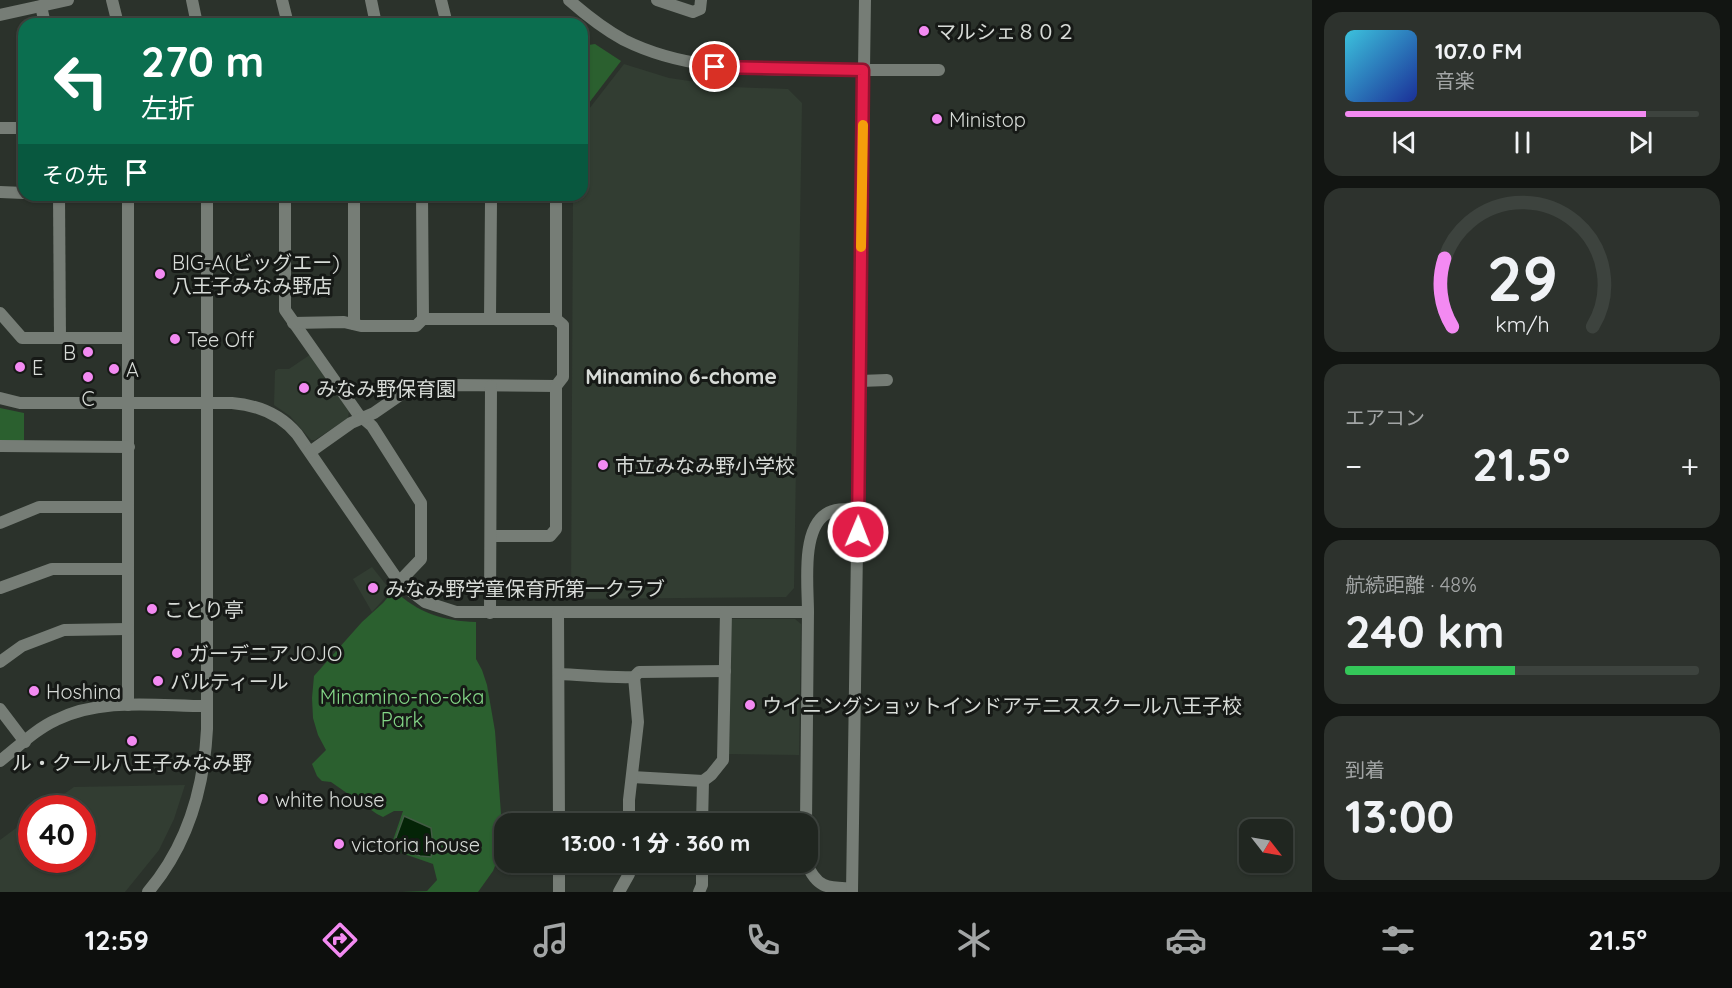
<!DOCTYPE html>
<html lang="ja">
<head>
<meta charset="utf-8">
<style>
	:root { --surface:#202620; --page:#2d322d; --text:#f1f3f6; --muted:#a2a5a5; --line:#3d433e; --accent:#f38af2 }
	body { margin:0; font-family:Quicksand,"Noto Sans JP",sans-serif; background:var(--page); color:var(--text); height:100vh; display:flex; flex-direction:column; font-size:22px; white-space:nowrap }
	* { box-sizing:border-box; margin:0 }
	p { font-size:20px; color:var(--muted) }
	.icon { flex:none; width:33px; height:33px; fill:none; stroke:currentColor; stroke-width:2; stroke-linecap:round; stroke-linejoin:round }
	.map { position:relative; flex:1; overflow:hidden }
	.side { display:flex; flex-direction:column; gap:12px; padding:12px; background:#121512; width:420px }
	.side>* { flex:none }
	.hud { position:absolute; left:18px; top:18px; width:570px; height:183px; border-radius:18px; box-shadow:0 2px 4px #0004,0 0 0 2px var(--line); background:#0b6e4f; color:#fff; overflow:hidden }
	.needle { width:39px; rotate:121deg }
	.tools { position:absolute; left:1239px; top:819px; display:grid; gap:12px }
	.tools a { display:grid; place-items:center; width:54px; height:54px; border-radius:12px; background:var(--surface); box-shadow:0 2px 4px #0004,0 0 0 2px var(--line); font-size:30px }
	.speed { position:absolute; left:18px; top:795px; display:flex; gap:12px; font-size:30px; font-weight:700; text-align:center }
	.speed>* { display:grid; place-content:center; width:78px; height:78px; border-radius:50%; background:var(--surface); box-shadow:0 2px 4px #0004,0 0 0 2px var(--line); line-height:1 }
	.speed .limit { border:9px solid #d22; background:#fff; color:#111 }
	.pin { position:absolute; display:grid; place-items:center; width:51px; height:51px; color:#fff; margin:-26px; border:3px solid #fff; border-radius:50%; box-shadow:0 2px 6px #0007 }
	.me { position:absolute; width:66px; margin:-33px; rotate:1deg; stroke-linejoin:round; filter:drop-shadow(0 0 4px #0008) }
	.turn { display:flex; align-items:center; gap:21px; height:126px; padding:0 24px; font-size:27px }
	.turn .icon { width:78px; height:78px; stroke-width:2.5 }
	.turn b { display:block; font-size:42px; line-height:51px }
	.then { display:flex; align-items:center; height:57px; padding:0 24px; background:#0003; gap:12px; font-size:22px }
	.big { font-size:45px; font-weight:800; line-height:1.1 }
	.side .widget { flex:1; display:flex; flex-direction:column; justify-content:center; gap:9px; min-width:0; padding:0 21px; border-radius:18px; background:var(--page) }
	.side .dial { align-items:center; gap:0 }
	.dial svg { height:156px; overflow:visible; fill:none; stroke:var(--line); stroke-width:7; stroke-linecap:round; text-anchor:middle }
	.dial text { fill:var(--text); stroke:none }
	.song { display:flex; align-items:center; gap:18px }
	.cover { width:72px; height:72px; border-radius:9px; background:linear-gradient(135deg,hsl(190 70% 55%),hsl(230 70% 35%)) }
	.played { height:6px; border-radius:3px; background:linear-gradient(90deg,var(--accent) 85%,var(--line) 85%) }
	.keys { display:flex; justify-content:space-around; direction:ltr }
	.heat { display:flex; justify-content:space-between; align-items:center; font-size:33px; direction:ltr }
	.charge { height:9px; border-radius:4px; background:linear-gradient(90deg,#34c759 48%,var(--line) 0) }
	.trip { position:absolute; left:494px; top:813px; width:324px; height:60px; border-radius:18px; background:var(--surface); box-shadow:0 2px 4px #0004,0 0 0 2px var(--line); font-weight:800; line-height:60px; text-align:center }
	.menu { display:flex; height:96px; justify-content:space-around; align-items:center; background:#0d0f0d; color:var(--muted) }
	.menu .icon { width:42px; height:42px }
	.menu .active { color:var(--accent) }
	.menu b { font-size:27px; color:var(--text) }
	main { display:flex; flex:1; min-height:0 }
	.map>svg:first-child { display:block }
</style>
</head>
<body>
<main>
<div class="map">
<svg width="1312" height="892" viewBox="0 0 1312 892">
	<rect width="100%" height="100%" fill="#2b322b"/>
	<g fill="#323d32">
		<polygon points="624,64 669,78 731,87 788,89 802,103 794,588 786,597 571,599 573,195 582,195 582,118"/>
		<polygon points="311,354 349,411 348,418 315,440 311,440 290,416 274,405 275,371 278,369 289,369"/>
		<polygon points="372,567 391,591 372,612 353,579"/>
		<polygon points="731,619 795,619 801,624 799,755 729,754"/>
		<polygon points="185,785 174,819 159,850 125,892 0,892 0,840 31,817 32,860 82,860 82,808 44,808 74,787"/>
	</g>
	<g fill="#2b602f">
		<polygon points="595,44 621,61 582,112 582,46"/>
		<polygon points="0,408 24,413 24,441 0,441"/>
		<path d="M394,590C418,613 443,621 476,622V659L482,670L487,685L495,731L502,828L501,851L493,871L478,892H402L427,891L437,880L433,864L390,849L403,811H394L383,817L377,814L331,782L322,781L317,776L312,764L326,750L318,735L313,718L312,698L314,676L362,622L383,603Z"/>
	</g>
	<polygon fill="#042407" stroke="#435b45" stroke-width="1.5" points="404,816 431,828 433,845 431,857 420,856 393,846"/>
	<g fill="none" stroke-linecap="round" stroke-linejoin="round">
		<g stroke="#767d76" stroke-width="12">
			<polyline points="112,0 118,24"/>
			<polyline points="192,0 197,24"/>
			<polyline points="282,0 288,24"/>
			<polyline points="371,0 376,24"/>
			<polyline points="441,0 447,24"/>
			<path d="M569,0C586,15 604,29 624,40C682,69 744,69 807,70C851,70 895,70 939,70"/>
			<polyline points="657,0 693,12 700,9 701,0"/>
			<polyline points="41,6 45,24"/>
			<polyline points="0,15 68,0"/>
			<polyline points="0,128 24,128"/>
			<polyline points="0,192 24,193"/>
			<polyline points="59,195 60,338"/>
			<polyline points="128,195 128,705"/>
			<polyline points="285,195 285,310 358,414 372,426 421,503 421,559 399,582"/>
			<polyline points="422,195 423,319"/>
			<polyline points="0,313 22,338 127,338"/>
			<polyline points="490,319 491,201 495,195"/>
			<polyline points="293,323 344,322 361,326 416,326 423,319 556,319"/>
			<polyline points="354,324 354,195"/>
			<polyline points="860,381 887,380"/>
			<path d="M0,398L20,403H232C257,405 280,414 297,434L399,582L425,602L456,612H808C808,586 801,530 826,514C835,508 848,509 858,509"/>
			<polyline points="0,446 129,447"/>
			<polyline points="310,452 351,423 374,413 403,393 408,391 435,390 447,385 556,386"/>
			<polyline points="0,523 39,507 128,507"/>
			<polyline points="491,536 550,536 556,529 556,386 563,377 563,325 556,319 556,195"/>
			<polyline points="0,588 52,569 128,569"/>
			<polyline points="558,612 559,824"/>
			<polyline points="490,613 491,386"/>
			<polyline points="0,662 22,646 64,630 128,629"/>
			<path d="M559,674C585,675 609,678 634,677L639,672L725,671"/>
			<polyline points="0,709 25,742"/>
			<path d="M0,761C18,747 36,729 56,720C102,697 157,706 207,706"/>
			<polyline points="632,777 703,781"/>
			<polyline points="629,824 629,800 638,722 634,677"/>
			<polyline points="702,824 703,781 711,775 723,760 726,612"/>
			<polyline points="806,824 808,612"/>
			<polyline points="559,862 559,892"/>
			<path d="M806,862C816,887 827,889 852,888"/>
			<path d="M148,892C187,846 204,788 207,729V195"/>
			<polyline points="619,892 629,874 629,862"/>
			<polyline points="699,892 702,885 702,862"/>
			<polyline points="852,892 865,0"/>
		</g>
	</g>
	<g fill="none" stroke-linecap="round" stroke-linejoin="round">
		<defs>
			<polyline id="route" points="715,67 863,70 858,532"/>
		</defs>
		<use href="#route" stroke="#92132f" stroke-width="15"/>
		<use href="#route" stroke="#e11d48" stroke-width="10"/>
		<polyline stroke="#f59e0b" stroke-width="10" points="861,247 863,125"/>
	</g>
	<g fill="#f38af2" stroke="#161916" stroke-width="2">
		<circle cx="924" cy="31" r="6"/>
		<circle cx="937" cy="119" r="6"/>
		<circle cx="160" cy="274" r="6"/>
		<circle cx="175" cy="339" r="6"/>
		<circle cx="88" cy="352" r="6"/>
		<circle cx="20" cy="367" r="6"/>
		<circle cx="114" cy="369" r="6"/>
		<circle cx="88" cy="377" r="6"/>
		<circle cx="304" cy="388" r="6"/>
		<circle cx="603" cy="465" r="6"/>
		<circle cx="373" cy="588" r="6"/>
		<circle cx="152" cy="609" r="6"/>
		<circle cx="177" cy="653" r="6"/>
		<circle cx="158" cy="681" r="6"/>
		<circle cx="34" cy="691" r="6"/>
		<circle cx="750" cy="705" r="6"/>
		<circle cx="132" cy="741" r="6"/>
		<circle cx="263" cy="799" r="6"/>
		<circle cx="339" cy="844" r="6"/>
	</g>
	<g text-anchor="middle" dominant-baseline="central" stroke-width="6" stroke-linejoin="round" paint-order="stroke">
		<g font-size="20" fill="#d7dbd7" stroke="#161916" text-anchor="start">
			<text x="936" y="31">マルシェ８０２</text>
			<text x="949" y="119">Ministop</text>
			<text x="172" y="262">BIG-A(ビッグエー)<tspan x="172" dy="23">八王子みなみ野店</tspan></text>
			<text x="187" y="339">Tee Off</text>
			<text x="76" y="352" text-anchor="end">B</text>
			<text x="32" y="367">E</text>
			<text x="126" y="369">A</text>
			<text x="316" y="388">みなみ野保育園</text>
			<text x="88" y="398" text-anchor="middle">C</text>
			<text x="615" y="465">市立みなみ野小学校</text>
			<text x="385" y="588">みなみ野学童保育所第一クラブ</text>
			<text x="164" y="609">ことり亭</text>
			<text x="189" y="653">ガーデニアJOJO</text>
			<text x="170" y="681">パルティール</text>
			<text x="46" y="691">Hoshina</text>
			<text x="762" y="705">ウイニングショットインドアテニススクール八王子校</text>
			<text x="132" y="762" text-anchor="middle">ル・クール八王子みなみ野</text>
			<text x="275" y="799">white house</text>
			<text x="351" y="844">victoria house</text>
		</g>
		<g font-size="20" fill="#84d787" stroke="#161916">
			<text x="402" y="696">Minamino-no-oka<tspan x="402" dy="23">Park</tspan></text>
		</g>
		<g font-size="21" font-weight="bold" fill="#d7dbd7" stroke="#161916">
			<text x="681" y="376">Minamino 6-chome</text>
		</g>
	</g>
</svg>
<div class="tools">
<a><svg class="needle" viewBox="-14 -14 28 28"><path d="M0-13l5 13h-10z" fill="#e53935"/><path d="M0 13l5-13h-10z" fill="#a2a5a5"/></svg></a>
</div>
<div class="speed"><div class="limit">40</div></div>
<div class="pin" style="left:715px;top:67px;background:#d93025"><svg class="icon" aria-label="arrive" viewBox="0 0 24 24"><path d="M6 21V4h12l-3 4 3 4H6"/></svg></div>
<svg class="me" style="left:858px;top:532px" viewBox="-20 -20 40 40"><circle r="17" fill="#e11d48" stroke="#fff" stroke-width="3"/><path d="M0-11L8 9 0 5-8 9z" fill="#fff"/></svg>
<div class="trip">13:00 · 1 分 · 360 m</div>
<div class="hud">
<div class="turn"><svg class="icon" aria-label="left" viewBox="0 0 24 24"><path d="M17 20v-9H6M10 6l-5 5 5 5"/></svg><div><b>270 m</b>左折</div></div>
<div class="then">その先<svg class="icon" aria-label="arrive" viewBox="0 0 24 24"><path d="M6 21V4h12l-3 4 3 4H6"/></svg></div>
</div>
</div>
<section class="side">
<div class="widget">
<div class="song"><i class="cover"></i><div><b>107.0 FM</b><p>音楽</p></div></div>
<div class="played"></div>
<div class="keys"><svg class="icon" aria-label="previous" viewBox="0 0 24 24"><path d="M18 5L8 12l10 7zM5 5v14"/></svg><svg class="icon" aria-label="pause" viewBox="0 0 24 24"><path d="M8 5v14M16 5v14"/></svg><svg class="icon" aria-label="next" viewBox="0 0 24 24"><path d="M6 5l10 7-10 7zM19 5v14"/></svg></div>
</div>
<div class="widget dial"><svg viewBox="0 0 100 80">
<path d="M14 69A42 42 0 1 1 86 69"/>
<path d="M14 69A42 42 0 0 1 10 34" stroke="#f38af2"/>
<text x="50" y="56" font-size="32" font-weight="700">29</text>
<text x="50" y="72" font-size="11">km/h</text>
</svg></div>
<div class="widget"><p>エアコン</p>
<div class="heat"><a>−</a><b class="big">21.5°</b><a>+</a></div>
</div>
<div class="widget"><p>航続距離 · 48%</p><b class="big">240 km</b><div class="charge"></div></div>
<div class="widget"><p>到着</p><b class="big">13:00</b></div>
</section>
</main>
<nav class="menu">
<b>12:59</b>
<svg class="icon active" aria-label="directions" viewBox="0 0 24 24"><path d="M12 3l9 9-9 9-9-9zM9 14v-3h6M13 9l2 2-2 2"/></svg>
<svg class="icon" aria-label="music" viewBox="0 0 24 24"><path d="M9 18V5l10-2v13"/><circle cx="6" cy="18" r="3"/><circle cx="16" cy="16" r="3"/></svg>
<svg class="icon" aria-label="phone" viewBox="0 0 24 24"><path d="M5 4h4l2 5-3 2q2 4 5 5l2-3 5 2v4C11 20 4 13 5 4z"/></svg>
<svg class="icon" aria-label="climate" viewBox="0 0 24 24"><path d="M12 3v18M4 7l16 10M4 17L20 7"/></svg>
<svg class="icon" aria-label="car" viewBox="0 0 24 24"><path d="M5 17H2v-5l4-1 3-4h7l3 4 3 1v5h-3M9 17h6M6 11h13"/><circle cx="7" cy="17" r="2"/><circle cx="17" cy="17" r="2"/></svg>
<svg class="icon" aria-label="filters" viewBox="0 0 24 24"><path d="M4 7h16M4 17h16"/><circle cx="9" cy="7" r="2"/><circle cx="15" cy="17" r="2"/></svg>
<b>21.5°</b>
</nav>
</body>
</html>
